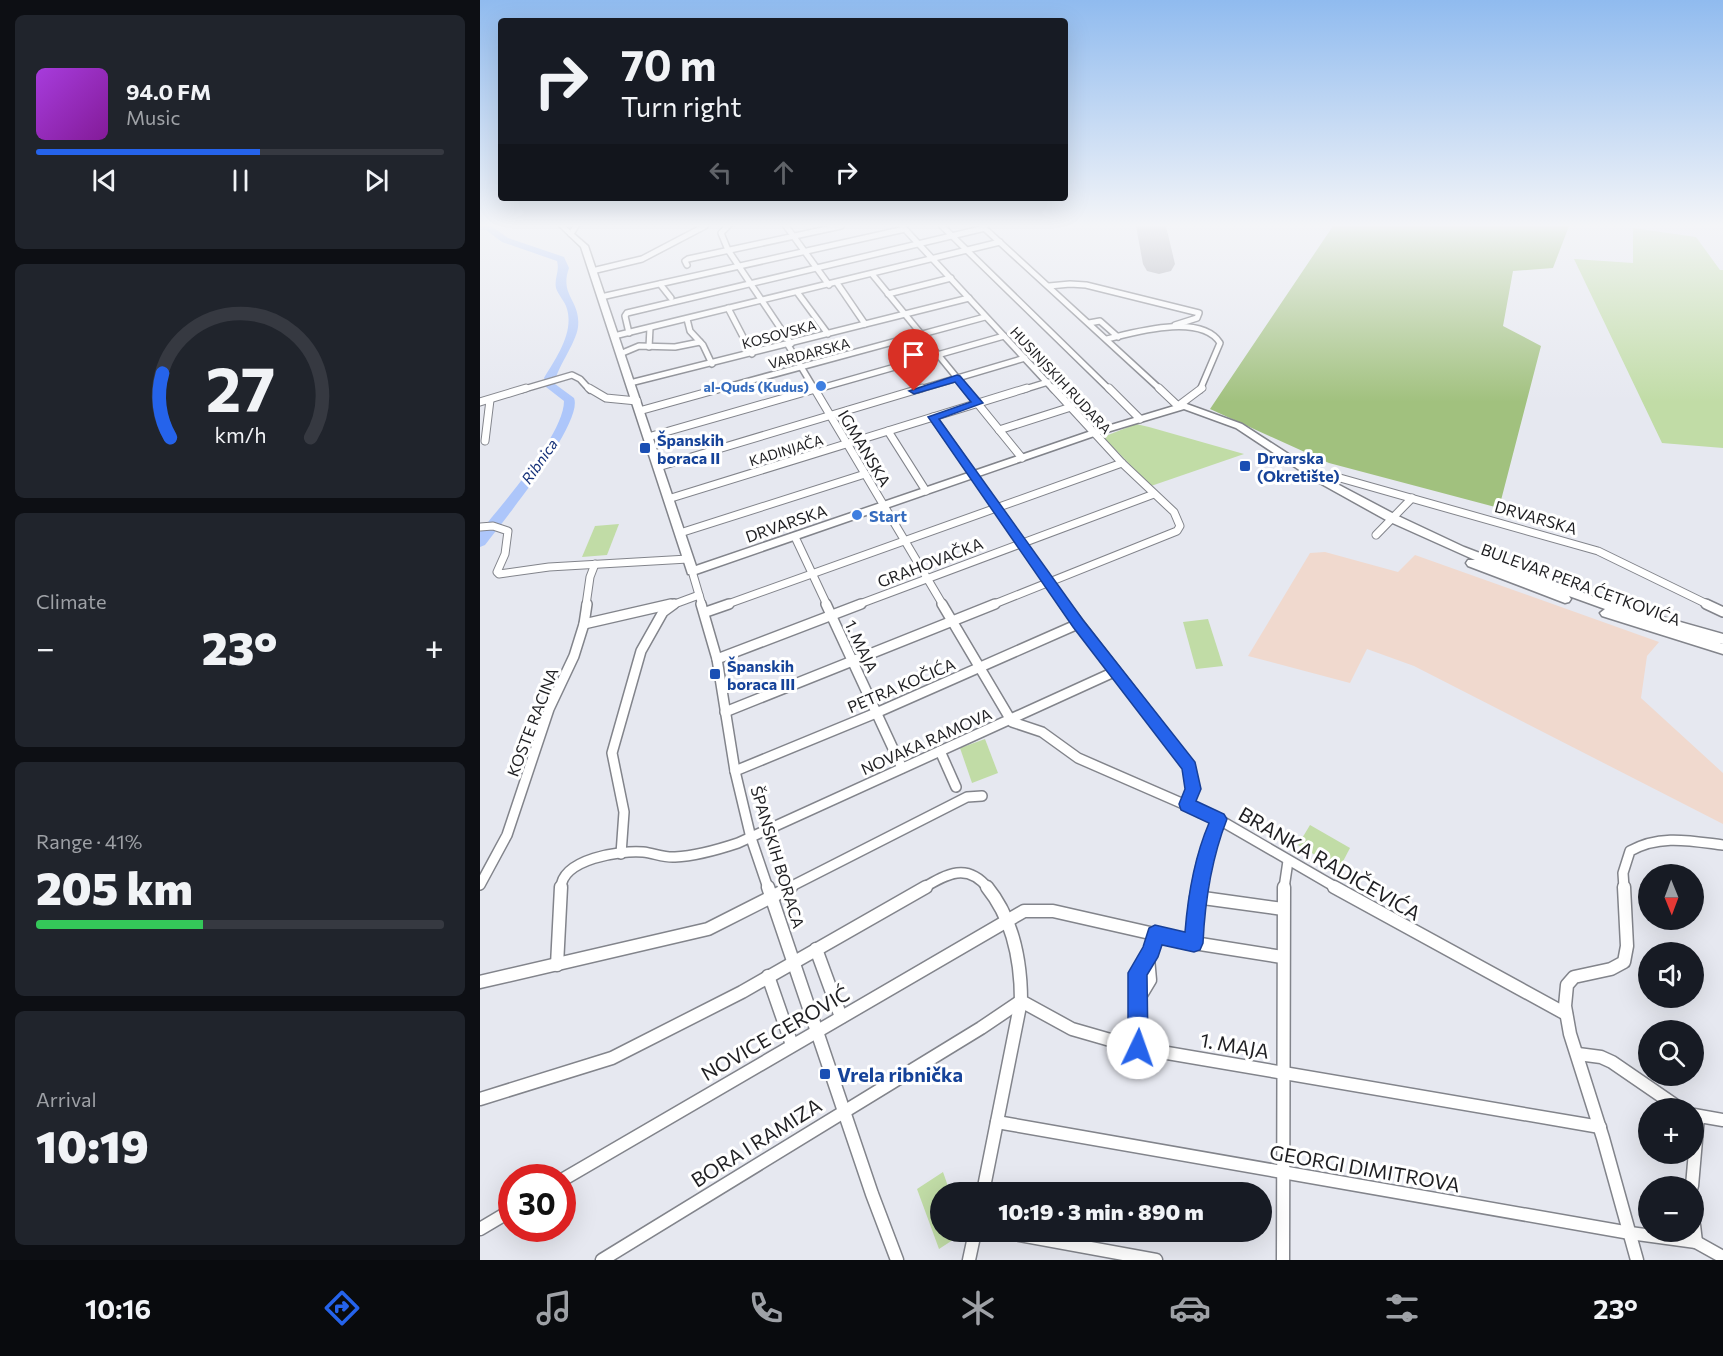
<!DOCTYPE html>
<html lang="en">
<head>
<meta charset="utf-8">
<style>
	:root { --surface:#171b24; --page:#20242c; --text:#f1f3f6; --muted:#9ea1a6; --line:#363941; --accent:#2563eb }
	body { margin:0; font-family:Commissioner,sans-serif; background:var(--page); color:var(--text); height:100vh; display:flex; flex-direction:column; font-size:22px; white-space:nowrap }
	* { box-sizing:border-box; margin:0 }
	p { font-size:20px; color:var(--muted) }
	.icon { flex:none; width:33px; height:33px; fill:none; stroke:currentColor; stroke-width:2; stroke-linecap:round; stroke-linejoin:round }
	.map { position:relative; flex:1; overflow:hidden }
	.sheet { display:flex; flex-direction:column; gap:15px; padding:15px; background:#0d0f14; width:480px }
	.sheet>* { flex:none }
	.banner { position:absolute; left:18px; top:18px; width:570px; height:183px; border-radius:6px; box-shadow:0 6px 24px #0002; background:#171b24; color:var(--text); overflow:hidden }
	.needle { width:39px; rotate:179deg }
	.controls { position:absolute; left:1158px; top:864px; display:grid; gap:12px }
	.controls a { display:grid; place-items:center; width:66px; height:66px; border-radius:50%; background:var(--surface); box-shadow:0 6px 24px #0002; font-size:30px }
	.speed { position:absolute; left:18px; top:1164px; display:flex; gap:12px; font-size:30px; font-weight:700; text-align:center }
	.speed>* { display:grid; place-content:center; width:78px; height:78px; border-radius:50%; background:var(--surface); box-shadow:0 6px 24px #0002; line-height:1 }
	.speed .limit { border:9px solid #d22; background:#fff; color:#111 }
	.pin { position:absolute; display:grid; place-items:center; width:51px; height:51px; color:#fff; margin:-62px -26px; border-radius:50% 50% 50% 0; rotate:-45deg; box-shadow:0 0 6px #0007 }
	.pin .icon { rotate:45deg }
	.me { position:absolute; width:66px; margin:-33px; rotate:3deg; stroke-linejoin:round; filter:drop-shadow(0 0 4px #0008) }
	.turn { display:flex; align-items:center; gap:21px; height:126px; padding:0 24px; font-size:27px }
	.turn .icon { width:78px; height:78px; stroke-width:2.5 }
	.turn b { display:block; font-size:42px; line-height:51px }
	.lanes { display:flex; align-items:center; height:57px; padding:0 24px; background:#0003; justify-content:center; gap:30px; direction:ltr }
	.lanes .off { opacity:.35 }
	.big { font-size:45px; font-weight:800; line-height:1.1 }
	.sheet .tile { flex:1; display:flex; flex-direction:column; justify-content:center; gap:9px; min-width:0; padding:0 21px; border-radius:9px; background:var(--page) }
	.sheet .dial { align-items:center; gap:0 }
	.dial svg { height:156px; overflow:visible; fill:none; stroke:var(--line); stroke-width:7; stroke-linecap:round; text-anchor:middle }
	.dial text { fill:var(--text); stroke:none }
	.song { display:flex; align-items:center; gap:18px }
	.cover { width:72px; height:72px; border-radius:9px; background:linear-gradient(135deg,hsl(280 70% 55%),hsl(290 70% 35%)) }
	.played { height:6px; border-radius:3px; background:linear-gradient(90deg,var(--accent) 55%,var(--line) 55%) }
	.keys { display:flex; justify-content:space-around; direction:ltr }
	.heat { display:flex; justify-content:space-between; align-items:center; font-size:33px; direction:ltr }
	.charge { height:9px; border-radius:4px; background:linear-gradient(90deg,#34c759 41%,var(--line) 0) }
	.trip { position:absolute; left:450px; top:1182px; width:342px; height:60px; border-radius:30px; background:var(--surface); box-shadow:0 6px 24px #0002; font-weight:800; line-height:60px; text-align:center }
	.tab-bar { display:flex; height:96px; justify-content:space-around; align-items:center; background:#090b0e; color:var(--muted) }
	.tab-bar .icon { width:42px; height:42px }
	.tab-bar .on { color:var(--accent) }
	.tab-bar b { font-size:27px; color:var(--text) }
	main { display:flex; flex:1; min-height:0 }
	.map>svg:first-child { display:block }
</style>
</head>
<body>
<main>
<section class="sheet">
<div class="tile">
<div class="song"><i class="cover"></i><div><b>94.0 FM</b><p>Music</p></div></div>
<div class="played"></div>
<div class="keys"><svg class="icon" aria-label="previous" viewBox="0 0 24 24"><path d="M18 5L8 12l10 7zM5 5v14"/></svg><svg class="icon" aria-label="pause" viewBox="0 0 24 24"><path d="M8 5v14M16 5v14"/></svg><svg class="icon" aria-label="next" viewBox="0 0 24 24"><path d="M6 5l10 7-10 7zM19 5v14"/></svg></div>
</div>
<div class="tile dial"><svg viewBox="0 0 100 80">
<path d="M14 69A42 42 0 1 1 86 69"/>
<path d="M14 69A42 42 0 0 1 10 36" stroke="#2563eb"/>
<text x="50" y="56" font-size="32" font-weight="700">27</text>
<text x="50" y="72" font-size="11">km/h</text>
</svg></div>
<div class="tile"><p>Climate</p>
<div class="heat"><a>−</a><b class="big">23°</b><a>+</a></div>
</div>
<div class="tile"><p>Range · 41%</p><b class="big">205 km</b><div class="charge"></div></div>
<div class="tile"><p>Arrival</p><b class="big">10:19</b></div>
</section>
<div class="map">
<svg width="1243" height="1260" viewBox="0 0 1243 1260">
	<rect width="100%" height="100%" fill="#e6e8f0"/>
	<polygon fill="#f0d9ce" points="845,552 918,572 935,555 1179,642 1167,656 1161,698 1243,773 1243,824 934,666 887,649 870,683 768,656 830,553"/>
	<g fill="#c1dca6">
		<polygon points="1153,228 1216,237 1240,270 1243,270 1243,448 1182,443 1094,259 1153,263"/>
		<polygon points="656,424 669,427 764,454 671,486 623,437"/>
		<polygon points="139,524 127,555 102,557 115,526"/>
		<polygon points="728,619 743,666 716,669 703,622"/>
		<polygon points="505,739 518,773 492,783 480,748"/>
		<polygon points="830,825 870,848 859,869 818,845"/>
		<polygon points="463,1172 470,1192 460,1192 460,1232 485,1232 459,1249 437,1189"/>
	</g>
	<polygon fill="#a1c17e" points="853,226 1089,226 1073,268 1033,271 1023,326 1061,346 1019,508 849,463 730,409"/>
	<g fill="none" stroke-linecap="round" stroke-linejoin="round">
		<path fill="#adc6fa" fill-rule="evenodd" d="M0,226H11L28,238L84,257L89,268C79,296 101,300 98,327C96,344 74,372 75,384L94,398C104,423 23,521 5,545L0,547V532C22,504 84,435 84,401L66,387L64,378C76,358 94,333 87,309C85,301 78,295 76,288C74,278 80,271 77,261L22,242L6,230H0Z"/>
		<polygon fill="#a9aab1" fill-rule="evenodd" points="656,226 686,226 695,264 691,271 679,274 667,271 663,264"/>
		<defs>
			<g id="street-far3">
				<polyline points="248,226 241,233 248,250 311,344"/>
				<polyline points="306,226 349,285"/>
				<polyline points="422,226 574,390"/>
				<polyline points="462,226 630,390"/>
				<polyline points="502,226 681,390"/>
				<polyline points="91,234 96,226"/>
				<polyline points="207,265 205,261 208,259 361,226"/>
				<polyline points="112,271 162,259 225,226"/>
				<polyline points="392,274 487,390"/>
				<polyline points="357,283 385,324"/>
				<polyline points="180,284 191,298"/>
				<polyline points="569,286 590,284 606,285 719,313 717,318 695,325"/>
				<polyline points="317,292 348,334"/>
				<polyline points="408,294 471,278"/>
				<polyline points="121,297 425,229"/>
				<polyline points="248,308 272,354"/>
				<polyline points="207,319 210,331 223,345 232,364"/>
				<polyline points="609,323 620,321 638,337"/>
				<polyline points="149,333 145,316 147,313 505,228"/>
				<polyline points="134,336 520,242"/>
				<path d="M627,339C656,332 721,313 740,343L720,390"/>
				<polyline points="308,345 335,390"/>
				<polyline points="169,347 170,328"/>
				<polyline points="140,354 159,346 195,347 220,342"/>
				<polyline points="150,383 489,298"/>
				<polyline points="41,390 92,375 100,379 110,390"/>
				<polyline points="236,390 505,317"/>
				<polyline points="334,390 524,336"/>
				<polyline points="437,390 545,358"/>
				<polyline points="542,390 568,382"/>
			</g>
			<g id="street-far2">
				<polyline points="109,388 126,398 157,401"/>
				<polyline points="334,388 463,605"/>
				<polyline points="485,388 542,458"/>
				<polyline points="629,388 660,419"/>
				<polyline points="679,388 698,406 722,388"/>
				<polyline points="0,402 46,388"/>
				<polyline points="159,411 242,388"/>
				<polyline points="453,417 585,605"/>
				<polyline points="519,430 591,407"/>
				<polyline points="408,431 446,491"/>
				<polyline points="168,437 339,388"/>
				<polyline points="5,441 10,400"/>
				<polyline points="178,467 442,388"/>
				<polyline points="853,476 1118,551 1229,605"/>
				<polyline points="188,499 547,388"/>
				<polyline points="0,527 13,526 28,531 25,554 17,572 19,574 69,567 208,559"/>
				<polyline points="200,533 385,474"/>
				<polyline points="896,535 932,498"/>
				<polyline points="315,537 347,605"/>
				<polyline points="212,571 222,605"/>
				<polyline points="106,605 110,577 115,564"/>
				<polyline points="186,605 191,604"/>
				<polyline points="192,605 219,595"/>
				<polyline points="245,605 642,463"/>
				<polyline points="377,605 674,494"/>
				<polyline points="512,605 697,531 700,526 694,512 642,463 573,388"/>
			</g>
			<g id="street-far1">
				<polyline points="221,604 237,659 255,771 271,838 288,888"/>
				<polyline points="346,604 422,768"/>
				<polyline points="462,604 532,722 562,732 598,758 738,819 857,888"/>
				<polyline points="584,604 710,766 713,789 707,805"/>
				<polyline points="1226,604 1243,612"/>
				<polyline points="226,612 249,604"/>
				<polyline points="104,624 191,604"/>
				<polyline points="237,659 381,604"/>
				<polyline points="245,712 515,604"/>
				<polyline points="460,751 476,787"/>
				<polyline points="255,771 396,713 598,624"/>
				<polyline points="141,854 144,812 132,753 161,651 183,612 194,604"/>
				<polyline points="0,885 27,835 69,709 94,656 104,624 107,604"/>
				<path d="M81,888C82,859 140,850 163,852C174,853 184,858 195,857C217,856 237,850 258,843L634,672"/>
				<polyline points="308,888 487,797 502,796"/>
				<path d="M443,888C467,874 487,862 508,888"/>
				<polyline points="719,888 728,850 738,819"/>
				<polyline points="804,888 808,861"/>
				<path d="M1144,888L1143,873L1150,851C1180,834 1211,841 1243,845"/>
			</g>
			<g id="street">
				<polyline points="288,887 392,1194 417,1260"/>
				<path d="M507,887C533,919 541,961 541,1001L592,1029L658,1048L1120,1127"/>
				<polyline points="854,887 1086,1014"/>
				<polyline points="1144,887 1147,946 1144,962 1131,969 1094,977 1087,985 1085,1006 1090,1034 1123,1138 1157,1260"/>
				<polyline points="716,897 803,909"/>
				<polyline points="714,943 720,887"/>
				<polyline points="336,949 361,1017"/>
				<polyline points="77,965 81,887"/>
				<polyline points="288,976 312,1045"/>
				<polyline points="0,982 228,929 311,887"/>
				<polyline points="658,1000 670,980 668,958"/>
				<polyline points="658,1048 657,973 672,951 675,934"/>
				<polyline points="1098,1054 1121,1057 1132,1062 1199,1108"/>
				<polyline points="0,1099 132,1058 262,992 446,887"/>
				<polyline points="1214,1115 1243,1120"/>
				<polyline points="517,1122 1150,1233 1216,1242 1243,1257"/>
				<polyline points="82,1180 544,911 573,911 714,943 802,957"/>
				<polyline points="1212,1186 1218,1117"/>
				<polyline points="503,1192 541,1001"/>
				<polyline points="1214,1225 1216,1242"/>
				<polyline points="0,1229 32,1210"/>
				<polyline points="523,1232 676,1260"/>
				<polyline points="122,1260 501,1028 541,1001"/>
				<polyline points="489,1260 495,1232"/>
				<polyline points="803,1260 804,887"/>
			</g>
			<polygon id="secondary" points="79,226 85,226 108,246 216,566 611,431 704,403 762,424 844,477 916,515 984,547 1122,600 1243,634 1243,644 1197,630 1243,644 1243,654 1122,616 1120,613 1125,609 1089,596 1091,599 1089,602 1085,603 988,566 986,563 988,560 995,560 908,521 836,481 756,428 704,409 617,435 216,574 208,574 101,247"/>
		</defs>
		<use href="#street-far3" stroke="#82848b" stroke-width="8"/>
		<use href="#street-far2" stroke="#82848b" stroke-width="9"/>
		<use href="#street-far1" stroke="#82848b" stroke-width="12"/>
		<use href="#street" stroke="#82848b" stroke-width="15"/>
		<use href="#secondary" stroke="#82848b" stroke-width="3"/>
		<use href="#street-far3" stroke="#fff" stroke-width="5"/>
		<use href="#street-far2" stroke="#fff" stroke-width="7"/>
		<use href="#street-far1" stroke="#fff" stroke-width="9"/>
		<use href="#street" stroke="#fff" stroke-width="12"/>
		<use href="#secondary" fill="#fff" fill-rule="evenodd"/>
	</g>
	<linearGradient id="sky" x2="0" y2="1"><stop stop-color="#90bbef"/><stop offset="0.56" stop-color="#f4f5f8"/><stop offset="1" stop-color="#f4f5f8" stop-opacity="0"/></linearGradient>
	<rect width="1243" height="402" fill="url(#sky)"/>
	<path fill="#2563eb" stroke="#184099" stroke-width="1.5" d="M477,375L480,376L503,403L459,419L603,620L715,762L721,789L716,801L744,814L747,819C731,860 725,900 723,943L720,950L714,952L682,945L678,957L667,975L668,1048L665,1055L658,1058L651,1055L648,1048V973L663,947L669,928L675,925L705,932C708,894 714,858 729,823L701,810L699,804L705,789L702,769L593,627L448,417L491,402L475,382L434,394L429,391Z"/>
	<g fill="#3f7fe0" stroke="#fff" stroke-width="2">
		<circle cx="341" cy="386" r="6"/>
		<circle cx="377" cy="515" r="6"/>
	</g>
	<g fill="#1a4fb4" stroke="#fff" stroke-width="2">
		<rect x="159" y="442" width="12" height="12" rx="3"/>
		<rect x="759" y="460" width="12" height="12" rx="3"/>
		<rect x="229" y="668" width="12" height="12" rx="3"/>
		<rect x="339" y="1068" width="12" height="12" rx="3"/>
	</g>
	<g text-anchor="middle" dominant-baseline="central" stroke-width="6" stroke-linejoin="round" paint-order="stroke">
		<g font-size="14" fill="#1f1f22" stroke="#fff">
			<text transform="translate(299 334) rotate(-15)">KOSOVSKA</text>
			<text transform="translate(329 353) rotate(-15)">VARDARSKA</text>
			<text transform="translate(581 380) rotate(47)">HUSINJSKIH RUDARA</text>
			<text transform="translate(306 450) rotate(-17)">KADINJAČA</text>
		</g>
		<g font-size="14" font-weight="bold" fill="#366cbe" stroke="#fff" text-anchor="end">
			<text x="329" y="386">al-Quds (Kudus)</text>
		</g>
		<g font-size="15" font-style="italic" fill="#153179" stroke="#fff">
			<text transform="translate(59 461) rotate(-55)">Ribnica</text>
		</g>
		<g font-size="16" font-weight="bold" fill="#164399" stroke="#fff" text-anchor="start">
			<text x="177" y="439">Španskih<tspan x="177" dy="18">boraca II</tspan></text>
			<text x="777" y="457">Drvarska<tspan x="777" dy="18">(Okretište)</tspan></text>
			<text x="247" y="665">Španskih<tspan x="247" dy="18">boraca III</tspan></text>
		</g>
		<g font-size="16" fill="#1f1f22" stroke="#fff">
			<text transform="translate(385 448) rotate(59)">IGMANSKA</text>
			<text transform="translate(1056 517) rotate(16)">DRVARSKA</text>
			<text transform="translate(306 523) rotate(-19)">DRVARSKA</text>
			<text transform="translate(450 562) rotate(-21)">GRAHOVAČKA</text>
			<text transform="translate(1101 584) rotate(20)">BULEVAR PERA ĆETKOVIĆA</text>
			<text transform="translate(382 646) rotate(65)">1. MAJA</text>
			<text transform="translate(421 685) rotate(-23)">PETRA KOČIĆA</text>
			<text transform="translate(52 722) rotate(-69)">KOSTE RACINA</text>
			<text transform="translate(446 741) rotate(-24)">NOVAKA RAMOVA</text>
			<text transform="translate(298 857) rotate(73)">ŠPANSKIH BORACA</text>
		</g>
		<g font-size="16" font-weight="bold" fill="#366cbe" stroke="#fff" text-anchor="start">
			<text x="389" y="515">Start</text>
		</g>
		<g font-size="20" fill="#1f1f22" stroke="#fff">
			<text transform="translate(850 863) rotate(30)">BRANKA RADIČEVIĆA</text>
			<text transform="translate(295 1033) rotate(-30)">NOVICE CEROVIĆ</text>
			<text transform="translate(755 1045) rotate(10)">1. MAJA</text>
			<text transform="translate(276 1142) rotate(-32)">BORA I RAMIZA</text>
			<text transform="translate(885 1168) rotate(10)">GEORGI DIMITROVA</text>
		</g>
		<g font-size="20" font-weight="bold" fill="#164399" stroke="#fff" text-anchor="start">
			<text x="357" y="1074">Vrela ribnička</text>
		</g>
	</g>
</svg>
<div class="controls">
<a><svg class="needle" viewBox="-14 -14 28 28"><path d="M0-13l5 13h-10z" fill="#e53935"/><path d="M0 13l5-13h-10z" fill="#9ea1a6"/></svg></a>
<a><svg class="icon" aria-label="sound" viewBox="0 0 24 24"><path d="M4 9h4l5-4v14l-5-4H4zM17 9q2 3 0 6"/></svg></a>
<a><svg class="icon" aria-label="search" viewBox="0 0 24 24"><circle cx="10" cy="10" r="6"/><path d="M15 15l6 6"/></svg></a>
<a>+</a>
<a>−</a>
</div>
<div class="speed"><div class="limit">30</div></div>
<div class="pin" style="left:434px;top:391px;background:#d93025"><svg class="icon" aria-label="arrive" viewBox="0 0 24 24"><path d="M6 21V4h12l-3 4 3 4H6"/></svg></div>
<svg class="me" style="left:658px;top:1048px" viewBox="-20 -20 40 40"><circle r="19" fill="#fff"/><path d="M0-13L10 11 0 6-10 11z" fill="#2563eb"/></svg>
<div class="trip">10:19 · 3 min · 890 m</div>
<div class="banner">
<div class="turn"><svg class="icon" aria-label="right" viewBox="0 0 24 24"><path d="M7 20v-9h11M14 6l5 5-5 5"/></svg><div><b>70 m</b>Turn right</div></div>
<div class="lanes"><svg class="icon off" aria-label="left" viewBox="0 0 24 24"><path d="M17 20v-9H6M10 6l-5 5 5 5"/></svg><svg class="icon off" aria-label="ahead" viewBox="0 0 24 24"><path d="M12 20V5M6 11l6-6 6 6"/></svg><svg class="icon" aria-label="right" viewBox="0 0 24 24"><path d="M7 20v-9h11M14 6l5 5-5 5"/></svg></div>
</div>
</div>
</main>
<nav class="tab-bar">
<b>10:16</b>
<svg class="icon on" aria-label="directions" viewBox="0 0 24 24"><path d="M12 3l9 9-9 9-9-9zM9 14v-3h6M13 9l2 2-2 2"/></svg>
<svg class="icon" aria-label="music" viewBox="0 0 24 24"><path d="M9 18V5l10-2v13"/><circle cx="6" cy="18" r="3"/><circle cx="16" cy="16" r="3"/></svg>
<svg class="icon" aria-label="phone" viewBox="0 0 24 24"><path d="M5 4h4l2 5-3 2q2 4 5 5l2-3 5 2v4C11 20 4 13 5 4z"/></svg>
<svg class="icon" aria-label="climate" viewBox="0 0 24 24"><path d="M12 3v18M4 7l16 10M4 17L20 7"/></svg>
<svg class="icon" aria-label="car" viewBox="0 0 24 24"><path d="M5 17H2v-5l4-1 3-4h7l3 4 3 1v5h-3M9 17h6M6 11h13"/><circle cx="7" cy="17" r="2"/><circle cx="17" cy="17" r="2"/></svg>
<svg class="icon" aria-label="filters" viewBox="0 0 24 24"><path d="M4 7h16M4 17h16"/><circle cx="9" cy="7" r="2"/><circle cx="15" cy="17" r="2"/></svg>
<b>23°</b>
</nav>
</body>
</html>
